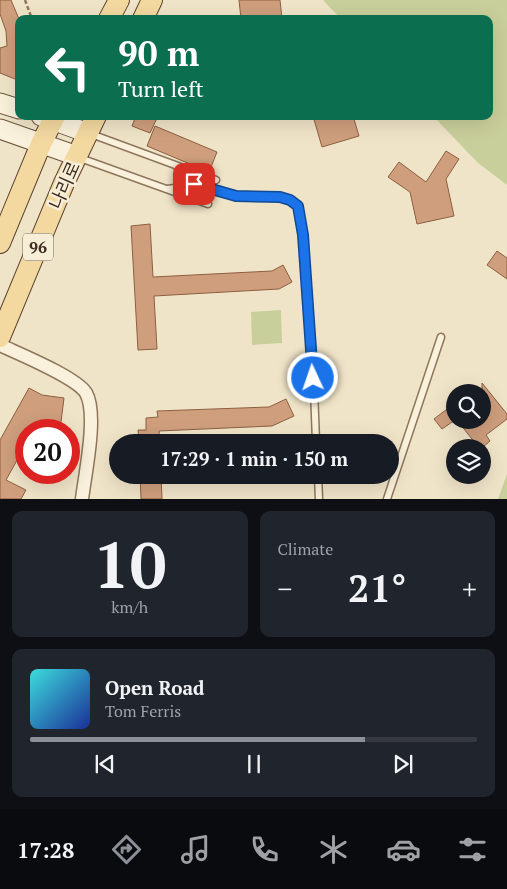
<!DOCTYPE html>
<html lang="en">
<head>
<meta charset="utf-8">
<style>
	:root { --surface:#171b24; --page:#20242c; --text:#f1f3f6; --muted:#9ea1a6; --line:#363941; --accent:#8c9099 }
	body { margin:0; font-family:"PT Serif","Noto Sans KR",serif; background:var(--page); color:var(--text); height:100vh; display:flex; flex-direction:column; font-size:19px; white-space:nowrap }
	* { box-sizing:border-box; margin:0 }
	p { font-size:16px; color:var(--muted) }
	.icon { flex:none; width:28px; height:28px; fill:none; stroke:currentColor; stroke-width:2; stroke-linecap:round; stroke-linejoin:round }
	.map { position:relative; height:499px; overflow:hidden }
	.drawer { display:flex; flex-direction:column; gap:12px; padding:12px; background:#0d0f14; flex:1 }
	.drawer>* { flex:none }
	.guide { position:absolute; left:15px; top:15px; width:478px; height:105px; border-radius:10px; box-shadow:0 5px 20px #0002; background:#0b6e4f; color:#fff; overflow:hidden }
	.tools { position:absolute; left:446px; top:384px; display:grid; gap:10px }
	.tools a { display:grid; place-items:center; width:45px; height:45px; border-radius:50%; background:var(--surface); box-shadow:0 5px 20px #0002; font-size:25px }
	.speed { position:absolute; left:15px; top:419px; display:flex; gap:10px; font-size:25px; font-weight:700; text-align:center }
	.speed>* { display:grid; place-content:center; width:65px; height:65px; border-radius:50%; background:var(--surface); box-shadow:0 5px 20px #0002; line-height:1 }
	.speed .limit { border:8px solid #d22; background:#fff; color:#111 }
	.pin { position:absolute; display:grid; place-items:center; width:42px; height:42px; color:#fff; margin:-21px; border-radius:10px; box-shadow:0 2px 8px #0006 }
	.me { position:absolute; width:55px; margin:-28px; rotate:357deg; stroke-linejoin:round; filter:drop-shadow(0 0 4px #0008) }
	.turn { display:flex; align-items:center; gap:18px; height:105px; padding:0 20px; font-size:22px }
	.turn .icon { width:65px; height:65px; stroke-width:2.5 }
	.turn b { display:block; font-size:35px; line-height:42px }
	.big { font-size:38px; font-weight:700; line-height:1.1 }
	.drawer .tile { flex:1; display:flex; flex-direction:column; justify-content:center; gap:8px; min-width:0; padding:0 18px; border-radius:10px; background:var(--page) }
	.drawer .dial { align-items:center; gap:0 }
	.dial b { font-size:65px; line-height:1 }
	.song { display:flex; align-items:center; gap:15px }
	.cover { width:60px; height:60px; border-radius:8px; background:linear-gradient(135deg,hsl(180 70% 55%),hsl(230 70% 35%)) }
	.played { height:5px; border-radius:2px; background:linear-gradient(90deg,var(--accent) 75%,var(--line) 75%) }
	.keys { display:flex; justify-content:space-around; direction:ltr }
	.heat { display:flex; justify-content:space-between; align-items:center; font-size:28px; direction:ltr }
	.drawer .tiles { flex:1; display:grid; gap:12px; grid-template-columns:1fr 1fr }
	.tile:last-child { grid-column:span 2 }
	.trip { position:absolute; left:109px; top:434px; width:290px; height:50px; border-radius:25px; background:var(--surface); box-shadow:0 5px 20px #0002; font-weight:700; line-height:50px; text-align:center }
	.tab-bar { display:flex; height:80px; justify-content:space-around; align-items:center; background:#090b0e; color:var(--muted) }
	.tab-bar .icon { width:35px; height:35px }
	.tab-bar .active { color:var(--accent) }
	.tab-bar b { font-size:22px; color:var(--text) }
	.map>svg:first-child { display:block }
</style>
</head>
<body>
<div class="map">
<svg width="507" height="499" viewBox="0 0 507 499">
	<rect width="100%" height="100%" fill="#f0e4c8"/>
	<g fill="#c9cf9b">
		<polygon points="323,0 507,0 507,185 478,163 433,116 489,116 489,19 341,19"/>
		<polygon points="281,310 282,343 252,345 251,312"/>
		<polygon points="507,474 507,499 498,499"/>
	</g>
	<g fill="#cf9f7d" stroke="#8d5f41">
		<polygon points="0,0 11,0 19,19 19,69 15,79 0,73 0,48 7,46 6,31 0,14"/>
		<polygon points="239,0 280,0 282,19 241,19"/>
		<polygon points="136,116 158,116 150,133 132,126"/>
		<polygon points="313,116 353,116 359,136 322,147"/>
		<polygon points="155,126 217,152 209,172 147,146"/>
		<polygon points="446,151 459,159 446,179 454,216 417,224 410,192 388,177 399,162 426,182"/>
		<polygon points="150,224 153,277 272,271 283,265 292,282 279,289 154,296 157,349 138,350 131,226"/>
		<polygon points="497,251 507,258 507,279 487,265"/>
		<polygon points="482,383 507,414 507,419 486,435 490,441 482,448 479,448 457,420 482,420"/>
		<polygon points="29,388 42,395 64,398 60,430 26,430 26,444 6,480 26,490 21,499 0,499 0,440"/>
		<polygon points="286,399 294,416 272,426 159,431 160,442 139,442 138,430 146,430 146,418 158,417 157,411 269,407"/>
		<polygon points="455,403 455,420 442,429 434,419"/>
		<polygon points="140,475 161,475 162,499 141,499"/>
	</g>
	<g fill="none" stroke-linecap="round" stroke-linejoin="round">
		<defs>
			<g id="lane">
				<polyline points="91,134 216,180"/>
				<polyline points="80,158 208,204"/>
				<polyline points="177,167 194,185"/>
				<polyline points="168,189 194,185 236,196 280,197 290,200 298,206 303,235 313,362 316,442"/>
				<polyline points="318,475 319,499"/>
				<polyline points="387,499 441,337"/>
			</g>
			<path id="street" d="M0,345C19,354 76,377 86,393C98,414 85,474 82,499"/>
			<g id="secondary">
				<polyline points="0,103 19,109"/>
				<polyline points="41,116 88,133"/>
				<polyline points="0,129 77,156"/>
			</g>
			<g id="primary">
				<polyline points="109,19 119,0"/>
				<polyline points="143,19 152,0"/>
				<polyline points="0,243 41,144 55,116"/>
				<polyline points="0,337 64,183 96,116"/>
			</g>
		</defs>
		<use href="#lane" stroke="#8d765c" stroke-width="9"/>
		<use href="#street" stroke="#8d765c" stroke-width="15"/>
		<use href="#secondary" stroke="#6f573f" stroke-width="21"/>
		<use href="#primary" stroke="#5b4430" stroke-width="22"/>
		<polyline stroke="#8d765c" stroke-width="2.5" stroke-dasharray="4 2.5" stroke-linecap="butt" points="25,0 32,19"/>
		<use href="#lane" stroke="#faf1dc" stroke-width="6"/>
		<use href="#street" stroke="#faf1dc" stroke-width="12"/>
		<use href="#secondary" stroke="#faf1dc" stroke-width="19"/>
		<use href="#primary" stroke="#f3d9a0" stroke-width="20"/>
	</g>
	<g fill="none" stroke-linecap="round" stroke-linejoin="round">
		<defs>
			<polyline id="route" points="194,184 236,196 280,197 290,200 298,206 303,235 313,378"/>
		</defs>
		<use href="#route" stroke="#114b97" stroke-width="12"/>
		<use href="#route" stroke="#1a73e8" stroke-width="9"/>
	</g>
	<g text-anchor="middle" dominant-baseline="central" stroke-width="5" stroke-linejoin="round" paint-order="stroke">
		<rect fill="#f7eed8" stroke="#756857" stroke-width="1" x="23" y="233.5" width="30" height="27" rx="4"/>
		<g font-size="16" font-weight="bold" fill="#3d2e20">
			<text x="38" y="247">96</text>
		</g>
		<g font-size="18" fill="#3d2e20" stroke="#f7eed8">
			<text transform="translate(64 185) rotate(-66)">나리로</text>
		</g>
	</g>
</svg>
<div class="tools">
<a><svg class="icon" aria-label="search" viewBox="0 0 24 24"><circle cx="10" cy="10" r="6"/><path d="M15 15l6 6"/></svg></a>
<a><svg class="icon" aria-label="layers" viewBox="0 0 24 24"><path d="M12 4l9 5-9 5-9-5zM3 14l9 5 9-5"/></svg></a>
</div>
<div class="speed"><div class="limit">20</div></div>
<div class="pin" style="left:194px;top:184px;background:#d93025"><svg class="icon" aria-label="arrive" viewBox="0 0 24 24"><path d="M6 21V4h12l-3 4 3 4H6"/></svg></div>
<svg class="me" style="left:313px;top:378px" viewBox="-20 -20 40 40"><circle r="17" fill="#1a73e8" stroke="#fff" stroke-width="3"/><path d="M0-11L8 9 0 5-8 9z" fill="#fff"/></svg>
<div class="trip">17:29 · 1 min · 150 m</div>
<div class="guide">
<div class="turn"><svg class="icon" aria-label="left" viewBox="0 0 24 24"><path d="M17 20v-9H6M10 6l-5 5 5 5"/></svg><div><b>90 m</b>Turn left</div></div>
</div>
</div>
<section class="drawer">
<div class="tiles">
<div class="tile dial"><b>10</b><p>km/h</p></div>
<div class="tile"><p>Climate</p>
<div class="heat"><a>−</a><b class="big">21°</b><a>+</a></div>
</div>
<div class="tile">
<div class="song"><i class="cover"></i><div><b>Open Road</b><p>Tom Ferris</p></div></div>
<div class="played"></div>
<div class="keys"><svg class="icon" aria-label="previous" viewBox="0 0 24 24"><path d="M18 5L8 12l10 7zM5 5v14"/></svg><svg class="icon" aria-label="pause" viewBox="0 0 24 24"><path d="M8 5v14M16 5v14"/></svg><svg class="icon" aria-label="next" viewBox="0 0 24 24"><path d="M6 5l10 7-10 7zM19 5v14"/></svg></div>
</div>
</div>
</section>
<nav class="tab-bar">
<b>17:28</b>
<svg class="icon active" aria-label="directions" viewBox="0 0 24 24"><path d="M12 3l9 9-9 9-9-9zM9 14v-3h6M13 9l2 2-2 2"/></svg>
<svg class="icon" aria-label="music" viewBox="0 0 24 24"><path d="M9 18V5l10-2v13"/><circle cx="6" cy="18" r="3"/><circle cx="16" cy="16" r="3"/></svg>
<svg class="icon" aria-label="phone" viewBox="0 0 24 24"><path d="M5 4h4l2 5-3 2q2 4 5 5l2-3 5 2v4C11 20 4 13 5 4z"/></svg>
<svg class="icon" aria-label="climate" viewBox="0 0 24 24"><path d="M12 3v18M4 7l16 10M4 17L20 7"/></svg>
<svg class="icon" aria-label="car" viewBox="0 0 24 24"><path d="M5 17H2v-5l4-1 3-4h7l3 4 3 1v5h-3M9 17h6M6 11h13"/><circle cx="7" cy="17" r="2"/><circle cx="17" cy="17" r="2"/></svg>
<svg class="icon" aria-label="filters" viewBox="0 0 24 24"><path d="M4 7h16M4 17h16"/><circle cx="9" cy="7" r="2"/><circle cx="15" cy="17" r="2"/></svg>
</nav>
</body>
</html>
